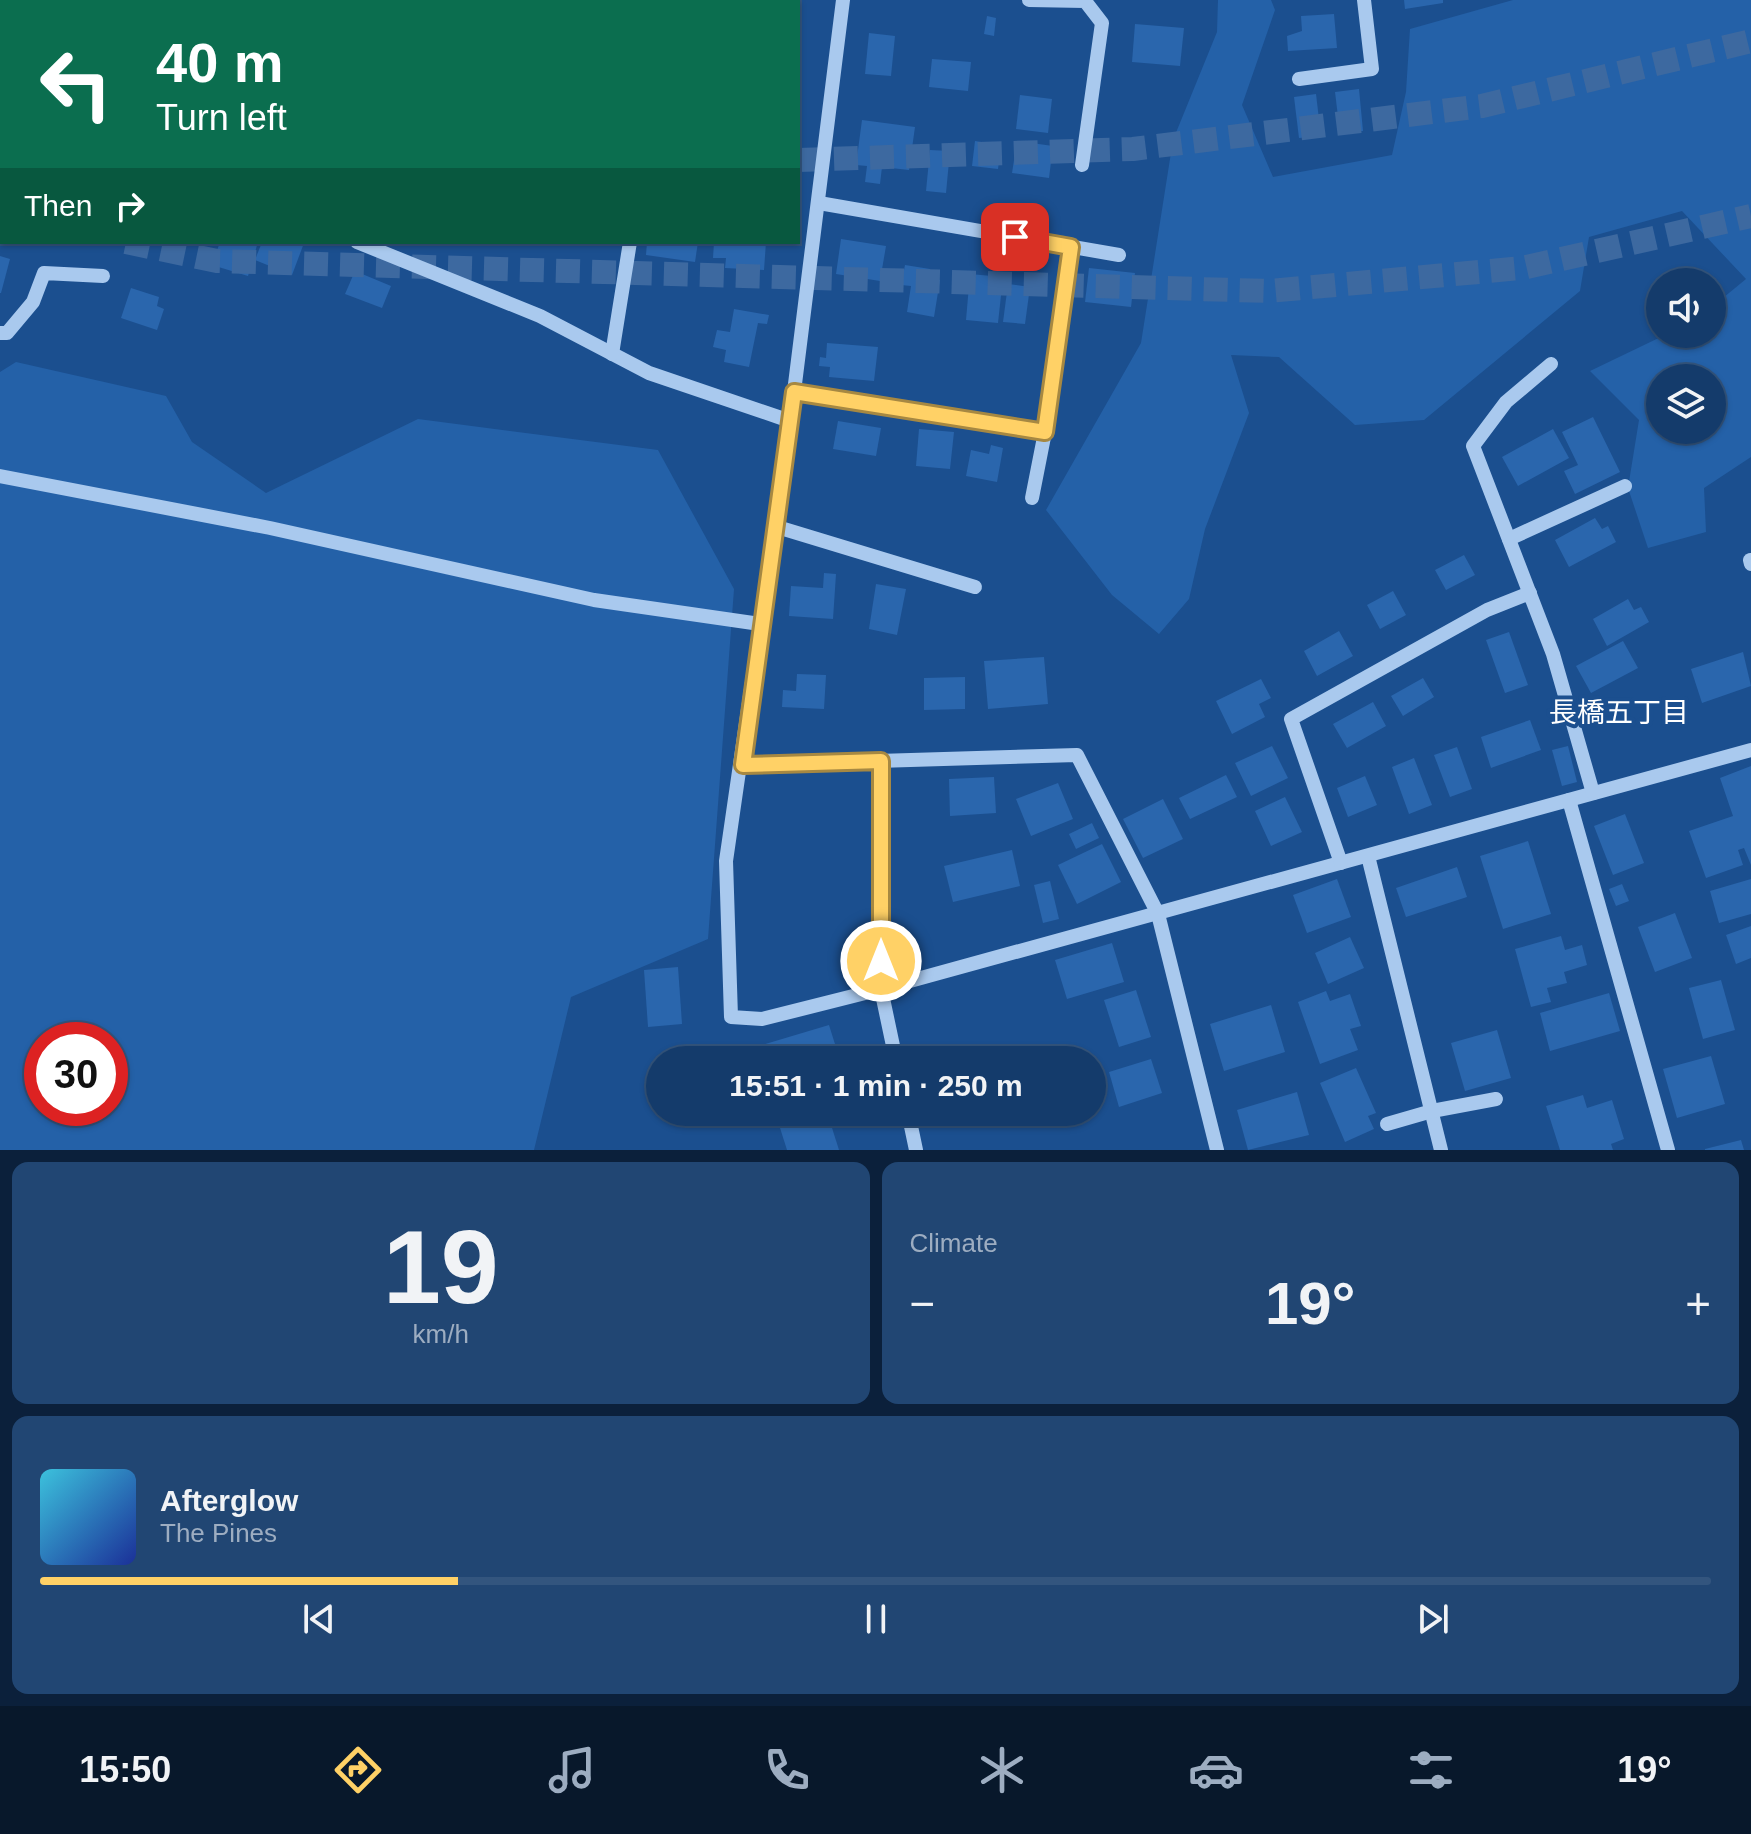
<!DOCTYPE html>
<html lang="en">
<head>
<meta charset="utf-8">
<style>
	:root { --surface:#143b6b; --page:#214673; --text:#f1f3f6; --muted:#9dadc1; --line:#33557e; --accent:#ffd166 }
	body { margin:0; font-family:Arial,"Noto Sans JP",sans-serif; background:var(--page); color:var(--text); height:100vh; display:flex; flex-direction:column; font-size:30px; white-space:nowrap }
	* { box-sizing:border-box; margin:0 }
	p { font-size:26px; color:var(--muted) }
	.icon { flex:none; width:44px; height:44px; fill:none; stroke:currentColor; stroke-width:2; stroke-linecap:round; stroke-linejoin:round }
	.map { position:relative; height:1150px; overflow:hidden }
	.panel { display:flex; flex-direction:column; gap:12px; padding:12px; background:#0b203b; flex:1 }
	.panel>* { flex:none }
	.hud { position:absolute; left:0px; top:0px; width:800px; height:244px; box-shadow:0 2px 6px #0004,0 0 0 2px var(--line); background:#0b6e4f; color:#fff; overflow:hidden }
	.buttons { position:absolute; left:1646px; top:268px; display:grid; gap:16px }
	.buttons a { display:grid; place-items:center; width:80px; height:80px; border-radius:50%; background:var(--surface); box-shadow:0 2px 6px #0004,0 0 0 2px var(--line); font-size:40px }
	.speed { position:absolute; left:24px; top:1022px; display:flex; gap:16px; font-size:40px; font-weight:700; text-align:center }
	.speed>* { display:grid; place-content:center; width:104px; height:104px; border-radius:50%; background:var(--surface); box-shadow:0 2px 6px #0004,0 0 0 2px var(--line); line-height:1 }
	.speed .limit { border:12px solid #d22; background:#fff; color:#111 }
	.pin { position:absolute; display:grid; place-items:center; width:68px; height:68px; color:#fff; margin:-34px; border-radius:16px; box-shadow:0 4px 12px #0006 }
	.me { position:absolute; width:88px; margin:-44px; rotate:0deg; stroke-linejoin:round; filter:drop-shadow(0 0 6px #0008) }
	.turn { display:flex; align-items:center; gap:28px; height:168px; padding:0 24px; font-size:36px }
	.turn .icon { width:104px; height:104px; stroke-width:2.5 }
	.turn b { display:block; font-size:56px; line-height:68px }
	.then { display:flex; align-items:center; height:76px; padding:0 24px; background:#0003; gap:16px; font-size:30px }
	.big { font-size:60px; font-weight:600; line-height:1.1 }
	.panel .widget { flex:1; display:flex; flex-direction:column; justify-content:center; gap:12px; min-width:0; padding:0 28px; border-radius:16px; background:var(--page) }
	.panel .dial { align-items:center; gap:0 }
	.dial b { font-size:104px; line-height:1 }
	.song { display:flex; align-items:center; gap:24px }
	.cover { width:96px; height:96px; border-radius:12px; background:linear-gradient(135deg,hsl(190 70% 55%),hsl(230 70% 35%)) }
	.played { height:8px; border-radius:4px; background:linear-gradient(90deg,var(--accent) 25%,var(--line) 25%) }
	.keys { display:flex; justify-content:space-around; direction:ltr }
	.heat { display:flex; justify-content:space-between; align-items:center; font-size:44px; direction:ltr }
	.panel .tiles { flex:1; display:grid; gap:12px; grid-template-columns:1fr 1fr }
	.widget:last-child { grid-column:span 2 }
	.trip { position:absolute; left:646px; top:1046px; width:460px; height:80px; border-radius:40px; background:var(--surface); box-shadow:0 2px 6px #0004,0 0 0 2px var(--line); font-weight:600; line-height:80px; text-align:center }
	.dock { display:flex; height:128px; justify-content:space-around; align-items:center; background:#08182b; color:var(--muted) }
	.dock .icon { width:56px; height:56px }
	.dock .active { color:var(--accent) }
	.dock b { font-size:36px; color:var(--text) }
	.map>svg:first-child { display:block }
</style>
</head>
<body>
<div class="map">
<svg width="1751" height="1150" viewBox="0 0 1751 1150">
	<rect width="100%" height="100%" fill="#1b4f8f"/>
	<g fill="#2461a8" fill-rule="evenodd">
		<path d="M1218,0H1271L1275,10L1242,105L1273,177L1392,155L1406,92L1410,29L1513,0H1751V457L1704,488L1706,532L1648,548L1628,488L1639,420L1590,371L1667,334H1712V307L1746,279L1682,211L1589,237L1580,291L1424,420L1355,425L1279,357L1231,355L1249,413L1205,529L1189,599L1159,634L1112,595L1046,510L1141,343L1173,140L1217,32ZM1660,378H1712V430H1660Z"/>
		<path d="M16,362L166,396L192,442L266,493L418,419L658,450L734,589L708,939L571,997L534,1150H0V372ZM42,1040H110V1108H42Z"/>
	</g>
	<g fill="#2a66ad">
		<polygon points="1404,0 1443,0 1443,3 1405,9"/>
		<polygon points="1334,14 1337,48 1288,51 1287,36 1302,31 1301,16"/>
		<polygon points="987,16 996,18 994,36 984,34"/>
		<polygon points="1135,24 1184,28 1180,66 1132,62"/>
		<polygon points="869,33 895,36 891,76 865,74"/>
		<polygon points="932,59 971,62 968,91 929,87"/>
		<polygon points="1359,89 1363,131 1340,133 1335,92"/>
		<polygon points="1316,94 1321,136 1299,138 1294,97"/>
		<polygon points="1020,95 1052,99 1048,133 1016,129"/>
		<polygon points="862,120 915,127 909,170 882,167 880,184 865,182 867,166 856,165"/>
		<polygon points="975,141 1001,145 998,169 972,166"/>
		<polygon points="1017,141 1053,146 1049,178 1012,173"/>
		<polygon points="930,150 950,151 946,193 926,191"/>
		<polygon points="841,239 886,246 880,281 836,274"/>
		<polygon points="220,242 258,242 248,276 212,265"/>
		<polygon points="262,242 304,243 292,275 255,260"/>
		<polygon points="647,242 698,242 695,262 646,255"/>
		<polygon points="714,242 766,242 764,270 725,268 726,258 713,258"/>
		<polygon points="0,256 10,259 1,293 0,293"/>
		<polygon points="905,265 930,269 929,278 940,280 934,317 907,312 911,286 901,285"/>
		<polygon points="1089,268 1135,273 1131,307 1085,302"/>
		<polygon points="355,271 391,286 382,308 345,294"/>
		<polygon points="970,274 1003,277 998,323 966,320"/>
		<polygon points="1008,284 1030,287 1025,324 1003,322"/>
		<polygon points="131,288 159,297 157,306 164,309 157,330 121,318"/>
		<polygon points="734,309 769,315 767,324 758,323 749,367 724,362 726,350 713,347 717,330 730,332"/>
		<polygon points="827,343 878,347 874,381 829,377 830,367 819,366 820,357 826,358"/>
		<polygon points="1593,417 1620,472 1575,494 1564,471 1578,465 1562,432"/>
		<polygon points="838,421 881,428 876,456 833,449"/>
		<polygon points="919,429 954,432 950,469 916,466"/>
		<polygon points="1553,429 1569,458 1518,486 1502,457"/>
		<polygon points="991,445 1003,448 997,482 966,476 971,450 989,454"/>
		<polygon points="1595,518 1602,529 1608,526 1616,542 1569,567 1555,540"/>
		<polygon points="1464,555 1475,575 1446,590 1435,570"/>
		<polygon points="824,573 836,574 833,619 789,616 791,586 823,588"/>
		<polygon points="876,584 906,589 897,635 869,629"/>
		<polygon points="1393,591 1406,615 1380,629 1367,605"/>
		<polygon points="1628,599 1634,610 1641,607 1649,622 1607,646 1593,619"/>
		<polygon points="1339,631 1353,656 1317,676 1304,651"/>
		<polygon points="1509,632 1528,685 1505,693 1486,640"/>
		<polygon points="1623,641 1638,668 1591,693 1576,666"/>
		<polygon points="1743,652 1751,686 1702,703 1691,669"/>
		<polygon points="1044,657 1048,704 988,709 984,661"/>
		<polygon points="797,674 826,675 824,709 782,707 783,690 796,691"/>
		<polygon points="965,677 965,709 924,710 924,678"/>
		<polygon points="1423,678 1434,697 1403,716 1391,696"/>
		<polygon points="1261,679 1271,698 1259,704 1265,717 1232,734 1216,701"/>
		<polygon points="1373,702 1386,726 1347,748 1333,724"/>
		<polygon points="1530,720 1541,750 1491,768 1481,737"/>
		<polygon points="1272,746 1288,778 1251,796 1235,763"/>
		<polygon points="1568,746 1577,782 1562,786 1552,750"/>
		<polygon points="1457,747 1472,789 1450,797 1434,755"/>
		<polygon points="1414,758 1432,805 1409,814 1392,767"/>
		<polygon points="1751,766 1751,865 1744,848 1738,850 1743,865 1706,878 1689,831 1733,816 1720,778"/>
		<polygon points="1226,775 1237,797 1190,819 1179,798"/>
		<polygon points="1365,776 1377,805 1348,817 1337,788"/>
		<polygon points="994,777 996,813 950,816 949,779"/>
		<polygon points="1058,783 1073,819 1031,836 1016,799"/>
		<polygon points="1285,797 1302,832 1271,846 1255,811"/>
		<polygon points="1163,799 1183,839 1143,858 1123,819"/>
		<polygon points="1625,814 1644,863 1613,875 1594,826"/>
		<polygon points="1092,823 1099,838 1076,849 1069,834"/>
		<polygon points="1528,841 1551,914 1503,929 1480,856"/>
		<polygon points="1102,844 1121,882 1077,904 1058,865"/>
		<polygon points="1012,850 1020,886 953,902 944,866"/>
		<polygon points="1457,867 1467,897 1406,917 1396,888"/>
		<polygon points="1337,879 1351,917 1307,933 1293,895"/>
		<polygon points="1751,879 1751,914 1719,923 1710,891"/>
		<polygon points="1050,881 1059,919 1043,923 1034,885"/>
		<polygon points="1622,884 1629,901 1616,906 1609,889"/>
		<polygon points="1675,913 1692,958 1655,972 1638,927"/>
		<polygon points="1751,926 1751,958 1736,964 1726,935"/>
		<polygon points="1561,936 1565,950 1582,945 1587,965 1564,972 1567,983 1547,988 1551,1002 1531,1007 1515,949"/>
		<polygon points="1350,937 1364,968 1328,984 1315,953"/>
		<polygon points="1112,943 1124,982 1067,999 1055,960"/>
		<polygon points="678,967 682,1024 648,1027 644,970"/>
		<polygon points="1721,980 1735,1030 1703,1039 1689,988"/>
		<polygon points="1136,990 1151,1037 1119,1047 1104,1000"/>
		<polygon points="1326,991 1330,1001 1350,994 1361,1026 1350,1029 1358,1050 1320,1064 1298,1002"/>
		<polygon points="1609,993 1620,1031 1550,1051 1540,1013"/>
		<polygon points="1271,1005 1285,1052 1224,1071 1210,1024"/>
		<polygon points="829,1025 840,1060 759,1060 755,1047"/>
		<polygon points="1497,1030 1511,1078 1465,1091 1451,1043"/>
		<polygon points="1711,1056 1725,1104 1677,1118 1663,1069"/>
		<polygon points="1151,1059 1162,1093 1119,1107 1109,1072"/>
		<polygon points="1356,1068 1376,1113 1368,1116 1374,1129 1345,1142 1320,1083"/>
		<polygon points="1297,1092 1309,1135 1248,1150 1237,1110"/>
		<polygon points="1583,1095 1587,1108 1612,1100 1624,1139 1611,1144 1613,1150 1560,1150 1546,1106"/>
		<polygon points="775,1112 827,1112 839,1150 787,1150"/>
		<polygon points="1741,1140 1744,1150 1705,1150 1705,1149"/>
	</g>
	<g fill="none" stroke-linecap="round" stroke-linejoin="round">
		<g stroke="#3d69a0" stroke-width="24" stroke-dasharray="24 12" stroke-linecap="butt">
			<polyline points="0,52 2,53"/>
			<polyline points="798,160 1133,149 1482,106 1751,41"/>
			<polyline points="0,216 2,216"/>
			<polyline points="126,242 217,261 1269,291 1522,268 1751,216"/>
		</g>
		<g stroke="#a9c9ee" stroke-width="14">
			<polyline points="843,0 794,392 726,861 731,1017 762,1019 881,989 1751,750"/>
			<polyline points="1029,0 1085,1 1102,23 1082,165"/>
			<polyline points="87,2 87,0"/>
			<polyline points="358,2 358,0"/>
			<polyline points="456,2 456,0"/>
			<polyline points="665,2 665,0"/>
			<polyline points="1299,79 1372,69 1364,0"/>
			<polyline points="0,84 2,85"/>
			<polyline points="819,203 1119,255"/>
			<polyline points="357,242 540,316 649,373 790,421"/>
			<polyline points="0,333 7,333 33,302 44,273 103,276"/>
			<polyline points="612,354 630,242"/>
			<polyline points="1551,364 1506,402 1473,446 1553,654 1593,793"/>
			<polyline points="794,392 1045,432 1071,247"/>
			<polyline points="0,476 270,528 594,600 760,624"/>
			<polyline points="1032,498 1045,432"/>
			<polyline points="774,526 975,587"/>
			<polyline points="1509,539 1625,486"/>
			<polyline points="1750,560 1751,564"/>
			<polyline points="881,761 881,989 896,1060"/>
			<polyline points="743,765 1077,755 1158,914 1217,1150"/>
			<polyline points="1569,800 1668,1150"/>
			<polyline points="1368,856 1441,1150"/>
			<polyline points="1341,863 1291,719 1487,610 1530,593"/>
			<polyline points="908,1112 916,1150"/>
			<polyline points="1387,1124 1432,1111 1496,1099"/>
		</g>
	</g>
	<g fill="none" stroke-linecap="round" stroke-linejoin="round">
		<defs>
			<polyline id="route" points="881,961 881,761 743,765 794,392 1045,432 1071,247 1015,237"/>
		</defs>
		<use href="#route" stroke="#a68842" stroke-width="20"/>
		<use href="#route" stroke="#ffd166" stroke-width="14"/>
	</g>
	<g text-anchor="middle" dominant-baseline="central" stroke-width="8" stroke-linejoin="round" paint-order="stroke">
		<g font-size="28" fill="#fff" stroke="#1b4f8f">
			<text x="1619" y="712">長橋五丁目</text>
		</g>
	</g>
</svg>
<div class="buttons">
<a><svg class="icon" aria-label="sound" viewBox="0 0 24 24"><path d="M4 9h4l5-4v14l-5-4H4zM17 9q2 3 0 6"/></svg></a>
<a><svg class="icon" aria-label="layers" viewBox="0 0 24 24"><path d="M12 4l9 5-9 5-9-5zM3 14l9 5 9-5"/></svg></a>
</div>
<div class="speed"><div class="limit">30</div></div>
<div class="pin" style="left:1015px;top:237px;background:#d93025"><svg class="icon" aria-label="arrive" viewBox="0 0 24 24"><path d="M6 21V4h12l-3 4 3 4H6"/></svg></div>
<svg class="me" style="left:881px;top:961px" viewBox="-20 -20 40 40"><circle r="17" fill="#ffd166" stroke="#fff" stroke-width="3"/><path d="M0-11L8 9 0 5-8 9z" fill="#fff"/></svg>
<div class="trip">15:51 · 1 min · 250 m</div>
<div class="hud">
<div class="turn"><svg class="icon" aria-label="left" viewBox="0 0 24 24"><path d="M17 20v-9H6M10 6l-5 5 5 5"/></svg><div><b>40 m</b>Turn left</div></div>
<div class="then">Then<svg class="icon" aria-label="right" viewBox="0 0 24 24"><path d="M7 20v-9h11M14 6l5 5-5 5"/></svg></div>
</div>
</div>
<section class="panel">
<div class="tiles">
<div class="widget dial"><b>19</b><p>km/h</p></div>
<div class="widget"><p>Climate</p>
<div class="heat"><a>−</a><b class="big">19°</b><a>+</a></div>
</div>
<div class="widget">
<div class="song"><i class="cover"></i><div><b>Afterglow</b><p>The Pines</p></div></div>
<div class="played"></div>
<div class="keys"><svg class="icon" aria-label="previous" viewBox="0 0 24 24"><path d="M18 5L8 12l10 7zM5 5v14"/></svg><svg class="icon" aria-label="pause" viewBox="0 0 24 24"><path d="M8 5v14M16 5v14"/></svg><svg class="icon" aria-label="next" viewBox="0 0 24 24"><path d="M6 5l10 7-10 7zM19 5v14"/></svg></div>
</div>
</div>
</section>
<nav class="dock">
<b>15:50</b>
<svg class="icon active" aria-label="directions" viewBox="0 0 24 24"><path d="M12 3l9 9-9 9-9-9zM9 14v-3h6M13 9l2 2-2 2"/></svg>
<svg class="icon" aria-label="music" viewBox="0 0 24 24"><path d="M9 18V5l10-2v13"/><circle cx="6" cy="18" r="3"/><circle cx="16" cy="16" r="3"/></svg>
<svg class="icon" aria-label="phone" viewBox="0 0 24 24"><path d="M5 4h4l2 5-3 2q2 4 5 5l2-3 5 2v4C11 20 4 13 5 4z"/></svg>
<svg class="icon" aria-label="climate" viewBox="0 0 24 24"><path d="M12 3v18M4 7l16 10M4 17L20 7"/></svg>
<svg class="icon" aria-label="car" viewBox="0 0 24 24"><path d="M5 17H2v-5l4-1 3-4h7l3 4 3 1v5h-3M9 17h6M6 11h13"/><circle cx="7" cy="17" r="2"/><circle cx="17" cy="17" r="2"/></svg>
<svg class="icon" aria-label="filters" viewBox="0 0 24 24"><path d="M4 7h16M4 17h16"/><circle cx="9" cy="7" r="2"/><circle cx="15" cy="17" r="2"/></svg>
<b>19°</b>
</nav>
</body>
</html>
